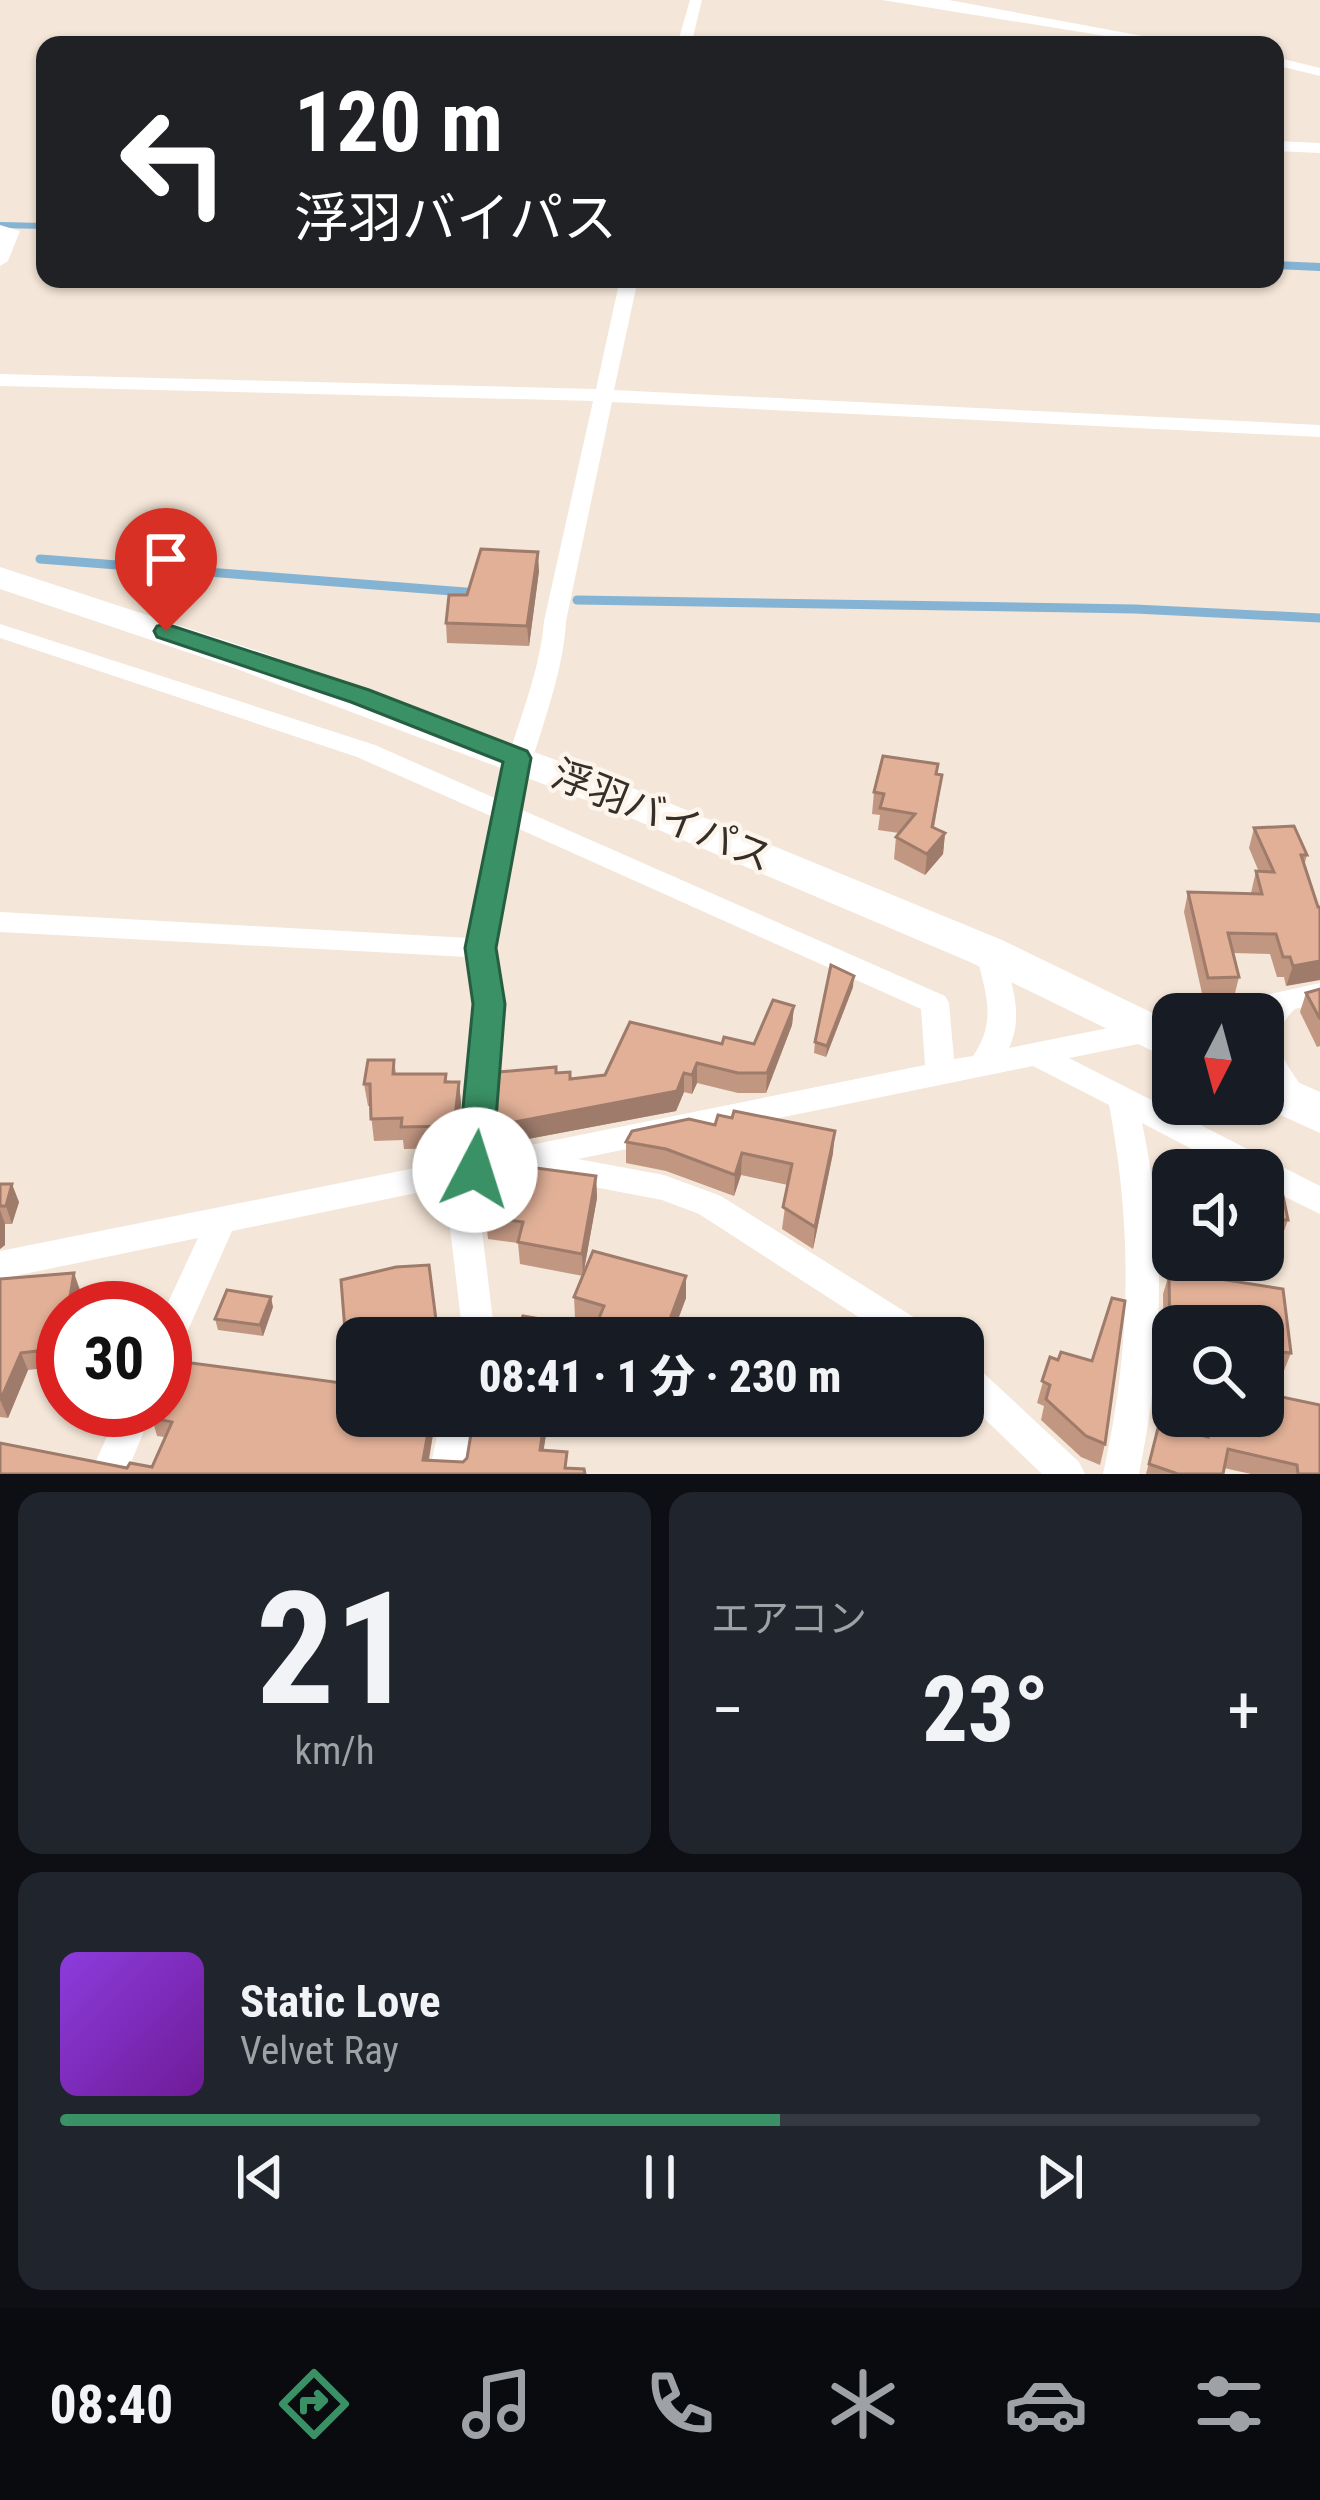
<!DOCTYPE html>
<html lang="ja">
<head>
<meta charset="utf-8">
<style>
	:root { --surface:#171b24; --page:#20242c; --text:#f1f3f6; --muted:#9ea1a6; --line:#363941; --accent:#3a9165 }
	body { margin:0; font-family:"Roboto Condensed","Noto Sans JP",sans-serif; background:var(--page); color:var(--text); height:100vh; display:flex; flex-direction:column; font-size:45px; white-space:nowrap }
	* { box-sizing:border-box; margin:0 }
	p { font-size:39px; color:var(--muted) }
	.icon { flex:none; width:66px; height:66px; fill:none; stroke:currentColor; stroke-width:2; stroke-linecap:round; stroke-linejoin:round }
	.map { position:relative; height:1474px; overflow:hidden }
	.details { display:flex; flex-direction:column; gap:18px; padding:18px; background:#0d0f14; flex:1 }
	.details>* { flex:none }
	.banner { position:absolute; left:36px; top:36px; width:1248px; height:252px; border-radius:24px; box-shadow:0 3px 9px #0004; background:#202124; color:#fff; overflow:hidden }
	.needle { width:78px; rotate:186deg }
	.tools { position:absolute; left:1152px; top:993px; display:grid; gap:24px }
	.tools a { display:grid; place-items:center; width:132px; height:132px; border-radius:24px; background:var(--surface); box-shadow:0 3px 9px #0004; font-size:60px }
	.speed { position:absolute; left:36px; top:1281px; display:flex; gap:24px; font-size:60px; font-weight:700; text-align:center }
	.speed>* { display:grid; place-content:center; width:156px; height:156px; border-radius:50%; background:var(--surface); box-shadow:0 3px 9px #0004; line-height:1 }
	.speed .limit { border:18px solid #d22; background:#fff; color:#111 }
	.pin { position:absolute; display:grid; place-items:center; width:102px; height:102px; color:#fff; margin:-123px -51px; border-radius:50% 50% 50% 0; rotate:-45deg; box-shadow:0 0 12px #0007 }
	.pin .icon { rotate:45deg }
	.me { position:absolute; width:132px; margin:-66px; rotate:5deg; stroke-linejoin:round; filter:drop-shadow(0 0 9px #0008) }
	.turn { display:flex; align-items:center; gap:42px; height:252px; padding:0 60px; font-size:54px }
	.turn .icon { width:156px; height:156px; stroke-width:2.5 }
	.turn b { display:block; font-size:84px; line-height:102px }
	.big { font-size:90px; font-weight:800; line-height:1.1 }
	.details .widget { flex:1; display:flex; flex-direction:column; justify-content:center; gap:18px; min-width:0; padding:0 42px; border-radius:24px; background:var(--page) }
	.details .dial { align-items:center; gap:0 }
	.dial b { font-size:156px; line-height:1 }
	.song { display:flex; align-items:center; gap:36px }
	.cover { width:144px; height:144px; border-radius:18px; background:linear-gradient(135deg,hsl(270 70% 55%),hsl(280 70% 35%)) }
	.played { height:12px; border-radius:6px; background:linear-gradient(90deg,var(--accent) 60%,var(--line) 60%) }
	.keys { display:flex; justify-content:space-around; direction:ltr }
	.heat { display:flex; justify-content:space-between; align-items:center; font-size:66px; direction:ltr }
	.details .tiles { flex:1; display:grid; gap:18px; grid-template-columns:1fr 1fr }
	.widget:last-child { grid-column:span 2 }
	.trip { position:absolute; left:336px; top:1317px; width:648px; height:120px; border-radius:24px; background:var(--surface); box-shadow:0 3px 9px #0004; font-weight:800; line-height:120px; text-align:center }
	.menu { display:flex; height:192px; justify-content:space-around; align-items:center; background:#090b0e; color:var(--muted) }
	.menu .icon { width:84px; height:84px }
	.menu .selected { color:var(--accent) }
	.menu b { font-size:54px; color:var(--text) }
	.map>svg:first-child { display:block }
</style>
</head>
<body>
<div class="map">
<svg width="1320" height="1474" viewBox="0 0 1320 1474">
	<rect width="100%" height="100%" fill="#f4e6d8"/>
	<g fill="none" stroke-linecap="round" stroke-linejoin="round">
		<polyline stroke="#84b3d3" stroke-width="6" points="0,225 45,226"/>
		<polyline stroke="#84b3d3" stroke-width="8" points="1275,265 1320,267"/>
		<g stroke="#84b3d3" stroke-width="9">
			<polyline points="40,559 478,593"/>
			<polyline points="577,600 1135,609 1320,618"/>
		</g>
		<g fill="#fff" fill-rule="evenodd">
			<polygon points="690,0 702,0 691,45 677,45"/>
			<polygon points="882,0 949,0 1191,45 1161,45"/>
			<polygon points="1275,57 1320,68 1320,76 1275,65"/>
			<polygon points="1275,141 1320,143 1320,153 1275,151"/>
			<polygon points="0,225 20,231 8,261 0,266"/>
			<path d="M620,279H638L614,390L1320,425V437L612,402L566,621C563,683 532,747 520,809L945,996L949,1003L954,1059L973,1056C998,1020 985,992 976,953L980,946H1000L1004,953C1012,987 1024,1015 1009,1048L1173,1015V1037L1069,1058L1320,1186V1214L1263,1186V1170H1232L1142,1123C1167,1240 1163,1357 1139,1474H1103C1131,1350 1133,1230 1109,1105L1033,1066L578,1159L664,1175L721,1196L931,1328L935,1338H891L699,1214L662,1200L568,1182L537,1168L476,1182L493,1320L489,1338H457L461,1320L445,1187L232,1231L177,1355L165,1360V1309L198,1238L0,1279V1251L460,1159L475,1004L468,957L0,932V912L469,938L493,817L357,757L0,638V624L375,745L497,799C510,739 539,682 544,621L593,401L0,386V374L596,389ZM517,828L921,1009L925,1065L491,1153L503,1004L494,948Z"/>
			<path d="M1320,983V1003L1295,1009C1261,1041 1288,1063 1305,1092L1300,1100C1253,1115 1263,1040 1263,1014H1215L1219,1006L1229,1003Z"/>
			<polygon points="963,1361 975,1365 1079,1462 1085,1474 1042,1474 963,1398"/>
			<polygon points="119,1410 153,1410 126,1474 90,1474"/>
			<polygon points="441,1416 475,1416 465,1474 429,1474"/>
		</g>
		<g fill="#fff" fill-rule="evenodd">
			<polygon points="0,567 264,653 635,789 1002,940 1173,1023 1173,1061 970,962 607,808 237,669 0,589"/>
			<polygon points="1263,1067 1320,1092 1320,1133 1256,1104 1263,1104"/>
		</g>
	</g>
	<g fill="#c29782">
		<polygon points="539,571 529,646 447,643 446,623 467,595"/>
		<polygon points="937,774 939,797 934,828 945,833 943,854 925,875 894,859 896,837 899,833 878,830 880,815 872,814 874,792"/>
		<polygon points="1254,828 1307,855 1304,866 1318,907 1286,986 1284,977 1277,977 1270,954 1233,953 1239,977 1234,997 1203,998 1184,912 1188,892 1251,893 1256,871 1259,872 1249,848"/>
		<polygon points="853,987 826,1057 814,1053 815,1042"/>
		<polygon points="1320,989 1320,1046 1317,1047 1300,1012 1306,993"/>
		<polygon points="794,1006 792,1025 766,1093 738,1093 697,1083 692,1094 684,1092 676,1111 496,1145 494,1126 556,1073 570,1079 605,1075 754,1044"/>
		<polygon points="394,1060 396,1074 459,1082 461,1104 457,1148 404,1149 403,1140 374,1141 370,1106 368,1106 364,1084"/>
		<polygon points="626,1142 833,1153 813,1249 782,1229 788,1185 741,1175 734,1196 666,1171 626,1163"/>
		<polygon points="596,1176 597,1198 583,1275 686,1298 671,1338 600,1338 600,1326 575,1318 574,1297 583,1276 520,1264 518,1243 488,1239 483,1195 512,1178"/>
		<polygon points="0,1184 19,1202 12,1224 5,1224 5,1245 0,1249"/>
		<polygon points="1263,1195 1288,1220 1284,1231 1263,1230"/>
		<polygon points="1167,1207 1173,1207 1173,1260 1210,1260 1213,1278 1283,1289 1291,1353 1283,1373 1263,1370 1263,1326 1173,1326 1173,1358 1164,1357 1163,1294 1167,1281 1162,1226"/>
		<polygon points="429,1265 438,1338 357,1338 357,1352 348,1354 346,1343"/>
		<polygon points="0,1279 80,1290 63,1308 63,1366 28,1370 8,1418 0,1417"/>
		<polygon points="273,1307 263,1336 218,1330 215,1319"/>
		<polygon points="1050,1357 1105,1444 1100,1465 1081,1457 1041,1420 1044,1406 1037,1403"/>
		<polygon points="357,1416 436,1416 429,1460 463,1462 467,1458 474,1416 549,1416 543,1450 568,1468 127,1468 152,1467 165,1437 157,1436 152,1418"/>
		<polygon points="1202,1416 1263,1416 1320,1474 1251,1474 1224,1468 1223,1474 1146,1474 1159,1424 1202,1435"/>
	</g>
	<g fill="#9e7b6a">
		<polygon points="538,552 539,571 529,646 527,626"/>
		<polygon points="945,833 943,854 925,875 927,854"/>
		<polygon points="1320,961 1320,980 1286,986 1293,966"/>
		<polygon points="854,976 853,987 826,1057 827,1046"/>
		<polygon points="794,1006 792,1025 766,1093 767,1073"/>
		<polygon points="697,1063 697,1083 692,1094 692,1075"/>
		<polygon points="684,1073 684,1092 676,1111 496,1145 494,1126"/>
		<polygon points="459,1082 461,1104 457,1148 454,1126"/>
		<polygon points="835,1131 833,1153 813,1249 815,1227"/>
		<polygon points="742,1153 741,1175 734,1196 735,1175"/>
		<polygon points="596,1176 597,1198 583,1276 582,1254"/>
		<polygon points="12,1184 19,1202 12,1224 6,1206"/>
		<polygon points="0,1210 5,1224 5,1245 0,1249"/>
		<polygon points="74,1273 80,1290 77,1308 68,1308"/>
		<polygon points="686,1276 686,1298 671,1338 663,1338"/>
		<polygon points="271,1297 273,1307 263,1336 260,1325"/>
		<polygon points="21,1353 28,1370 8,1418 1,1402"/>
		<polygon points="431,1416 436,1416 426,1474 423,1460"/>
		<polygon points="545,1416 549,1416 541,1467 540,1450"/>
	</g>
	<g fill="#e1b097" stroke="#9e7b6a" stroke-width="3">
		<polygon points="481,549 538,552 527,626 446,623 449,595 467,595"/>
		<polygon points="883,756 938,764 936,774 942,775 932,827 945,833 927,854 896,837 915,814 880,808 884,794 874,792"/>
		<polygon points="1294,826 1307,855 1301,855 1318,907 1320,907 1320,961 1293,966 1290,957 1283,957 1276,934 1228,933 1239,977 1208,978 1188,892 1262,894 1256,871 1274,872 1254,828"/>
		<polygon points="831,965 854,976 827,1046 815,1042"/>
		<polygon points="1320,989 1320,1019 1306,993"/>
		<polygon points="773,1000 794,1006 767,1073 738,1073 697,1063 692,1075 684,1073 677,1091 494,1126 499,1072 556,1067 556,1073 570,1072 570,1079 605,1075 630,1022 722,1044 724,1037 754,1044"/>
		<polygon points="368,1060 394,1060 393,1074 446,1074 445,1082 459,1082 454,1126 401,1127 402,1118 371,1119 370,1084 364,1084"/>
		<polygon points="734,1111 835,1131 815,1227 783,1207 792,1164 742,1153 735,1175 666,1149 626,1142 632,1131 689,1119 715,1125 718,1115 732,1118"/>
		<polygon points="521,1166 596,1176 582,1254 518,1242 523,1222 485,1217 483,1195 488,1175 512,1178 515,1167"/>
		<polygon points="0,1184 12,1184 6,1206 0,1206"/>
		<polygon points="1263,1195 1283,1196 1288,1220 1263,1219"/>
		<polygon points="1167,1207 1173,1207 1173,1260 1210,1260 1213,1278 1283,1289 1291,1353 1263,1350 1263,1326 1173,1326 1173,1338 1170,1337 1169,1275 1174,1275"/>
		<polygon points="593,1251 686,1276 663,1338 644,1338 616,1330 618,1324 599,1318 604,1306 574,1297"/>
		<polygon points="429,1265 437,1328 377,1338 357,1338 357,1341 346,1343 341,1280 396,1267"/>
		<polygon points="74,1273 68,1308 63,1308 63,1348 21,1353 0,1401 0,1279"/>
		<polygon points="227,1290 271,1297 260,1325 215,1319"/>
		<polygon points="1112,1298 1125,1301 1105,1444 1086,1436 1046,1399 1050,1385 1042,1381 1050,1357 1058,1360 1061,1352 1092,1361"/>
		<polygon points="523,1316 552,1321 548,1338 486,1338 487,1330 514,1334"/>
		<polygon points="176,1361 357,1385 357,1416 431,1416 423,1460 463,1462 467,1458 474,1416 545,1416 540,1450 567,1452 565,1468 584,1469 585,1474 0,1474 0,1443 127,1468 130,1463 152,1467 172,1422 152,1418 155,1410 165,1410 165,1371 168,1364"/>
		<polygon points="1263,1393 1320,1405 1320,1474 1298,1474 1297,1465 1228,1449 1223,1474 1178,1474 1149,1464 1159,1424 1208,1437 1208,1416 1263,1416"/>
	</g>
	<polygon fill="#3a9165" stroke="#265e42" stroke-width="3" points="166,624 369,690 527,751 531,758 496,948 505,1004 492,1170 487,1180 475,1184 462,1180 457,1170 473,1004 465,948 503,762 351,702 157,637 154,631 157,626"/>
	<g text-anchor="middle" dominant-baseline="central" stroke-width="9" stroke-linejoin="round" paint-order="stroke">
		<g font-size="39" fill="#342f29" stroke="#fdf4ec">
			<text transform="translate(662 816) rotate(22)">浮羽バイパス</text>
		</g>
	</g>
</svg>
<div class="tools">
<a><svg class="needle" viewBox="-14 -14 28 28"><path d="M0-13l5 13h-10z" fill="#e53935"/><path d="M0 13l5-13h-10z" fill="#9ea1a6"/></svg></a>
<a><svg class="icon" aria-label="sound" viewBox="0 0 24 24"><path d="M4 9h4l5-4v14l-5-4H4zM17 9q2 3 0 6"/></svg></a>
<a><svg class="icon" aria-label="search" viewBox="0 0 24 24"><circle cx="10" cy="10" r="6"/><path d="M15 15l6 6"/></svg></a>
</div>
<div class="speed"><div class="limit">30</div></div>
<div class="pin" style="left:166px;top:631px;background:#d93025"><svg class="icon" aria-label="arrive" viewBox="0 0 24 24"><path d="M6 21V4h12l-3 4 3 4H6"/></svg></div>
<svg class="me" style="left:475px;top:1170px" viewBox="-20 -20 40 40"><circle r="19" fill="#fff"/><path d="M0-13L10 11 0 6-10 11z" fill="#3a9165"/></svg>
<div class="trip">08:41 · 1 分 · 230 m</div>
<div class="banner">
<div class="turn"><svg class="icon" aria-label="left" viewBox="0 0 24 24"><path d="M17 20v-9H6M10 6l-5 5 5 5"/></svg><div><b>120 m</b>浮羽バイパス</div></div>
</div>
</div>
<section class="details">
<div class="tiles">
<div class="widget dial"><b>21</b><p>km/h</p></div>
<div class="widget"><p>エアコン</p>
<div class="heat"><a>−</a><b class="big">23°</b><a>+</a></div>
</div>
<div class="widget">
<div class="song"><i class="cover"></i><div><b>Static Love</b><p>Velvet Ray</p></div></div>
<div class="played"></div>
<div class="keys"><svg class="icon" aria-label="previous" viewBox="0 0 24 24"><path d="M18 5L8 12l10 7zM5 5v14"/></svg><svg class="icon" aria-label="pause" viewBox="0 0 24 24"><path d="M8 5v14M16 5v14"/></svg><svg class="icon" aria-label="next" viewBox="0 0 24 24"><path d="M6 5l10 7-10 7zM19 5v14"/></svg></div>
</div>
</div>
</section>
<nav class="menu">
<b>08:40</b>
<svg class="icon selected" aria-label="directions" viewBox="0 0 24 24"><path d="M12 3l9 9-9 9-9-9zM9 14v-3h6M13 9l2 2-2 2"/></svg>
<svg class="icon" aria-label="music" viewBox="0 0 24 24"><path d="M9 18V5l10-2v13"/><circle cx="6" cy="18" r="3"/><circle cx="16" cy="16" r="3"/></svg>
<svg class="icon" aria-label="phone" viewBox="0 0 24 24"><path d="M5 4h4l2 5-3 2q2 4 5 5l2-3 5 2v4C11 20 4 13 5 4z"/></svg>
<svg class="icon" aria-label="climate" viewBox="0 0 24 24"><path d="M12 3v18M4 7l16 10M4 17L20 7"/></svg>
<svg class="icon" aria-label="car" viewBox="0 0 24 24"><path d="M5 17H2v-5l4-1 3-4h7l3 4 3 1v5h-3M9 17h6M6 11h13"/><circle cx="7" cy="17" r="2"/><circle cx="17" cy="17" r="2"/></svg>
<svg class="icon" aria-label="filters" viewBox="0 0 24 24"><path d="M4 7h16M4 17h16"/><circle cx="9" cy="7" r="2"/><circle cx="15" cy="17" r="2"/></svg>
</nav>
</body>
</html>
